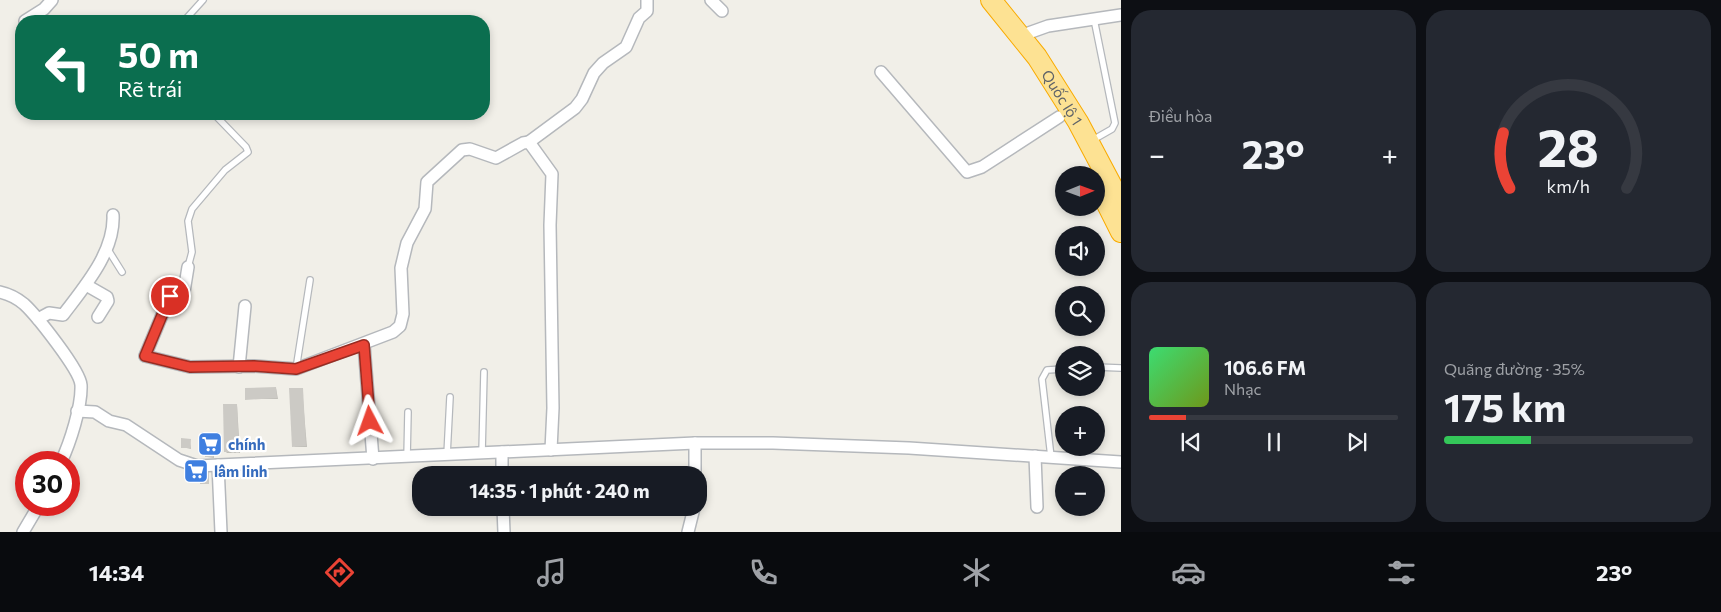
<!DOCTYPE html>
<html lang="vi">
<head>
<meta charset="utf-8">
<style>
	:root { --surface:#171b24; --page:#242831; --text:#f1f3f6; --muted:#9ea1a6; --line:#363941; --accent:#ea4335 }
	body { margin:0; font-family:Commissioner,sans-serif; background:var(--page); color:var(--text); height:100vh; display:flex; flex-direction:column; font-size:19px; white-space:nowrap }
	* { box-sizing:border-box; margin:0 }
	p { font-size:16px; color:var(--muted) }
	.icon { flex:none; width:28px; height:28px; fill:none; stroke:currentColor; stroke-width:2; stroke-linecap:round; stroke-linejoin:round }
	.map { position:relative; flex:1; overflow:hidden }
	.drawer { display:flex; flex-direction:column; gap:10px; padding:10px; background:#0d0f14; width:600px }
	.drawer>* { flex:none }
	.banner { position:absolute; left:15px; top:15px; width:475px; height:105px; border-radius:20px; box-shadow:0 2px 8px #0003; background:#0b6e4f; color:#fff; overflow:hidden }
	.needle { width:32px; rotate:89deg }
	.buttons { position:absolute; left:1055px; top:166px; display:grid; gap:10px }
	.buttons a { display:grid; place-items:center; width:50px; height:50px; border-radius:50%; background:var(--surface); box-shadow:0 2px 8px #0003; font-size:25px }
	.speed { position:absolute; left:15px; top:451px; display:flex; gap:10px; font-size:25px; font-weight:700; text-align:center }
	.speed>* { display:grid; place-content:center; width:65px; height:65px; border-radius:50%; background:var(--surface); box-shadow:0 2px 8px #0003; line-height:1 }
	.speed .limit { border:8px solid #d22; background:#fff; color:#111 }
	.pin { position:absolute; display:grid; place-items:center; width:42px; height:42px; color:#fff; margin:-21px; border:2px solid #fff; border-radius:50%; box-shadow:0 1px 5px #0007 }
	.me { position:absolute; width:55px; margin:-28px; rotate:356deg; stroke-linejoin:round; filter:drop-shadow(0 0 4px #0008) }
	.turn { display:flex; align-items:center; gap:18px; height:105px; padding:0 20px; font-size:22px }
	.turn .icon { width:65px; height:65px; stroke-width:2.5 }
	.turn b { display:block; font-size:35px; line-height:42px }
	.big { font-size:38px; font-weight:700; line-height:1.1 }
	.drawer .card { flex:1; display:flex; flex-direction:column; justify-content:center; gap:8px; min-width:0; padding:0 18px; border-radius:20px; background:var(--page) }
	.drawer .dial { align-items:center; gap:0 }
	.dial svg { height:130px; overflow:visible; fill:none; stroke:var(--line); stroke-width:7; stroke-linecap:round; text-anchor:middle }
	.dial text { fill:var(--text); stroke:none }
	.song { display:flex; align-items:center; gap:15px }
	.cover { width:60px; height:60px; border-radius:8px; background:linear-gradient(135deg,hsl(140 70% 55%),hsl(80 70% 35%)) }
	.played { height:5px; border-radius:2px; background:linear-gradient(90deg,var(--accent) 15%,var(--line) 15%) }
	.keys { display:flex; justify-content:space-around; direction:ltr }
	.heat { display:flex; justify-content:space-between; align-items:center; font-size:28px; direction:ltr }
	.charge { height:8px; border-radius:4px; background:linear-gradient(90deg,#34c759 35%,var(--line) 0) }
	.drawer .tiles { flex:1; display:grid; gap:10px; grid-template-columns:repeat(2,1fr) }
	.trip { position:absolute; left:412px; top:466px; width:295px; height:50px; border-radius:20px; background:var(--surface); box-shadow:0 2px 8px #0003; font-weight:700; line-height:50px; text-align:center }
	.tabs { display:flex; height:80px; justify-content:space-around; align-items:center; background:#090b0e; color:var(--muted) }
	.tabs .icon { width:35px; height:35px }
	.tabs .current { color:var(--accent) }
	.tabs b { font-size:22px; color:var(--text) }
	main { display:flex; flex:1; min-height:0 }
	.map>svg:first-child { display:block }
</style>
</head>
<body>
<main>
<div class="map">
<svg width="1121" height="532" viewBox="0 0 1121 532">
	<rect width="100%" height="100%" fill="#f1efe8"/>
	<g fill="#0003">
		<polygon points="276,388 278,399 247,399"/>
		<polygon points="302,389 307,447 295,447 294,446"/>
		<polygon points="237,405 240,453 227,453 226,452"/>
		<polygon points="190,440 191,449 182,447"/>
		<polygon points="213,443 214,458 207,457 206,456"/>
	</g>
	<g fill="#cccac5">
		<polygon points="276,387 277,398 245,400 245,388"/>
		<polygon points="289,388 303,388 306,446 292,447"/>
		<polygon points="223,404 237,404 239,452 224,452"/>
		<polygon points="181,438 191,439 190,448 181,448"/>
		<rect x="205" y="441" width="8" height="16"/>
		<rect x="200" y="472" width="9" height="12"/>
	</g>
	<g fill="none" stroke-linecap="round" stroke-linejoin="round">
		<defs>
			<g id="lane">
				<polyline points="184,21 203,0"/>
				<polyline points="1091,141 1112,129 1115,123 1094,19"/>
				<polyline points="107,248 122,272"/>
				<polyline points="188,267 192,252 188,221 192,209 225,170 248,152 246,147 214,114"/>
				<polyline points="1096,367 1121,368"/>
				<polyline points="296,369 310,280"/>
				<polyline points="482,453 484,372"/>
				<polyline points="447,455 450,397"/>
				<polyline points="1051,457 1042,379 1047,370 1064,369"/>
				<polyline points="407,458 408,412"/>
			</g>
			<g id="street">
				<polyline points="711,0 722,11"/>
				<polyline points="25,21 44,9 52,0"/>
				<polyline points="1020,36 1048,26 1121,15"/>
				<polyline points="881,72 967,172 982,167 1059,117"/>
				<polyline points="529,142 575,108 582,99 594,73 603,63 626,47 639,18 647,11 647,0"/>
				<polyline points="188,267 183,298 170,296 145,356 190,367 254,366 296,369 393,332 400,326 403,314 401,268 407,243 425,209 427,182 462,150 470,149 496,158 523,143 529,142 552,174 550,225 553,408 551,450"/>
				<polyline points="86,285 107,297 108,301 98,317"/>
				<path d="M0,292C9,294 17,298 24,304C36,315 80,370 81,385C82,406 70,443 61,462"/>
				<path d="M38,319L49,313L63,315C84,287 115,252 113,215"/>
				<polyline points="364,345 373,459"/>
				<polyline points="239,367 245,306"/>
				<polyline points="77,411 95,412 109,421 126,425 179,460 197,466 695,443 773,443 909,448 1121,462"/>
				<polyline points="502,452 502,475"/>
				<polyline points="1035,456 1037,507"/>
				<polyline points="218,465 221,532"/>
				<polyline points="695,475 695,443"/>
				<polyline points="503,508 504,532"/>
				<polyline points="23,532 39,505"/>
				<polyline points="688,532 694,508"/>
			</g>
			<g id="highway">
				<path id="s1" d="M991,0L1037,57L1078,122L1121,203"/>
				<polyline points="1100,190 1121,232"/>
			</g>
		</defs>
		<use href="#lane" stroke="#b5b8bc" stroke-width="8"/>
		<use href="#street" stroke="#b5b8bc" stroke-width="14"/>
		<use href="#highway" stroke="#f9ab00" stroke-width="22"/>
		<use href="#lane" stroke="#fff" stroke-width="5.5"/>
		<use href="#street" stroke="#fff" stroke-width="11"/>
		<use href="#highway" stroke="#fde293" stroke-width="20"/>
	</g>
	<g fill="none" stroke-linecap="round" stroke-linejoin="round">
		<defs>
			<polyline id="route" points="170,296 145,356 190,367 254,366 296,369 364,345 370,421"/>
		</defs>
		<use href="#route" stroke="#982c22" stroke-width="12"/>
		<use href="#route" stroke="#ea4335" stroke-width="9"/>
	</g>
	<defs>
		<symbol id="supermarket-square" viewBox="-11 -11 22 22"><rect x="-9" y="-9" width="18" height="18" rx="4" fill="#3f7fe0" stroke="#fff"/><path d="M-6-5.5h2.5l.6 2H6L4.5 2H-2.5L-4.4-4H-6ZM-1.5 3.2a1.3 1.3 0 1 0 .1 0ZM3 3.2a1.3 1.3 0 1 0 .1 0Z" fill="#fff"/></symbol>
	</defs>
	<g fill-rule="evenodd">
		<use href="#supermarket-square" x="196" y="430" width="28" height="28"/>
		<use href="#supermarket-square" x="182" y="457" width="28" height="28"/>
	</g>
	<g text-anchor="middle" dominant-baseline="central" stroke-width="4.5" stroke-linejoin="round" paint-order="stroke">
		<g font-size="15" fill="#5f6368" stroke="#fff">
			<text stroke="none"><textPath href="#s1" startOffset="121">Quốc lộ 1</textPath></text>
		</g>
		<g font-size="15" font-weight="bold" fill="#366cbe" stroke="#fff" text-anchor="start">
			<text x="228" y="444">chính</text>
			<text x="214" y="471">lâm linh</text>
		</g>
	</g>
</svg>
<div class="buttons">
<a><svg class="needle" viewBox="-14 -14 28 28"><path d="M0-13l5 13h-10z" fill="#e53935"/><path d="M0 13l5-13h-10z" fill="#9ea1a6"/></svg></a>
<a><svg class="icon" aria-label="sound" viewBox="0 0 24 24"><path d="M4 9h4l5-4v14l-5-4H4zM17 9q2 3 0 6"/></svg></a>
<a><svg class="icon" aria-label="search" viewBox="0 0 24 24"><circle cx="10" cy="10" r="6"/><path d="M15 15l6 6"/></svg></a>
<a><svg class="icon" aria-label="layers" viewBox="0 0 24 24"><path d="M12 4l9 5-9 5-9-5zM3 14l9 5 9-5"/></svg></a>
<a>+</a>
<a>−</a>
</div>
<div class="speed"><div class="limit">30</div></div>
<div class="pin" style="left:170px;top:296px;background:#d93025"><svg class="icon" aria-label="arrive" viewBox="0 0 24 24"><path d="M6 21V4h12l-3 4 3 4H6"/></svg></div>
<svg class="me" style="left:370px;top:421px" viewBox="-20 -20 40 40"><path d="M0-17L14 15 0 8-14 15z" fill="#ea4335" stroke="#fff" stroke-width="4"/></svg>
<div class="trip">14:35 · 1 phút · 240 m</div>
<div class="banner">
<div class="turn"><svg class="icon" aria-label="left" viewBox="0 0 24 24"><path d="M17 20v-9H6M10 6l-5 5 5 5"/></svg><div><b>50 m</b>Rẽ trái</div></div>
</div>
</div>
<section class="drawer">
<div class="tiles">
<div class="card"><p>Điều hòa</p>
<div class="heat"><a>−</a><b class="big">23°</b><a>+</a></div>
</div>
<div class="card dial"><svg viewBox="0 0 100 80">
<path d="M14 69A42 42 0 1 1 86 69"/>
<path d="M14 69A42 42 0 0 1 10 35" stroke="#ea4335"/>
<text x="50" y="56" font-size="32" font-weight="700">28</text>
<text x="50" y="72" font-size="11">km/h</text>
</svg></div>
<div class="card">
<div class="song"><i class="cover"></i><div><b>106.6 FM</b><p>Nhạc</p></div></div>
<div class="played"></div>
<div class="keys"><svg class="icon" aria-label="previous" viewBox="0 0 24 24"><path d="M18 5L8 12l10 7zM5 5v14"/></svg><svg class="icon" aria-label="pause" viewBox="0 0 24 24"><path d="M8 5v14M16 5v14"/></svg><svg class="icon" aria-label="next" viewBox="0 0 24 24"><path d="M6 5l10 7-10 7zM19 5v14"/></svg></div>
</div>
<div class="card"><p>Quãng đường · 35%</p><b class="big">175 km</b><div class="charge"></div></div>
</div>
</section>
</main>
<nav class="tabs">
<b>14:34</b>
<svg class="icon current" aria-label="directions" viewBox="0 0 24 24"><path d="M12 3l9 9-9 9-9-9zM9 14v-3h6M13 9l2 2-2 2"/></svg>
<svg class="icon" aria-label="music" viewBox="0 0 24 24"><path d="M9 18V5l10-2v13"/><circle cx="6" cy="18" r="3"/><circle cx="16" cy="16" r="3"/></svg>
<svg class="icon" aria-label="phone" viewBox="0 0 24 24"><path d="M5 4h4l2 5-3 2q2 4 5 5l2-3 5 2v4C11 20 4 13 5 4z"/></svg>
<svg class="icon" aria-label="climate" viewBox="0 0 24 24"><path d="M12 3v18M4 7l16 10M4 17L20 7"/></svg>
<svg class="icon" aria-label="car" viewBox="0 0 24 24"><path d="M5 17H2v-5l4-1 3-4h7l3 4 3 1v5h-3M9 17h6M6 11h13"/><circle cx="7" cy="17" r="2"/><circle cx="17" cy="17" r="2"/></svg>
<svg class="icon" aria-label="filters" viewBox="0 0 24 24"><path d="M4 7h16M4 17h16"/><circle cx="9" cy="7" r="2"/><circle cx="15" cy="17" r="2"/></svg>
<b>23°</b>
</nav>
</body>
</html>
